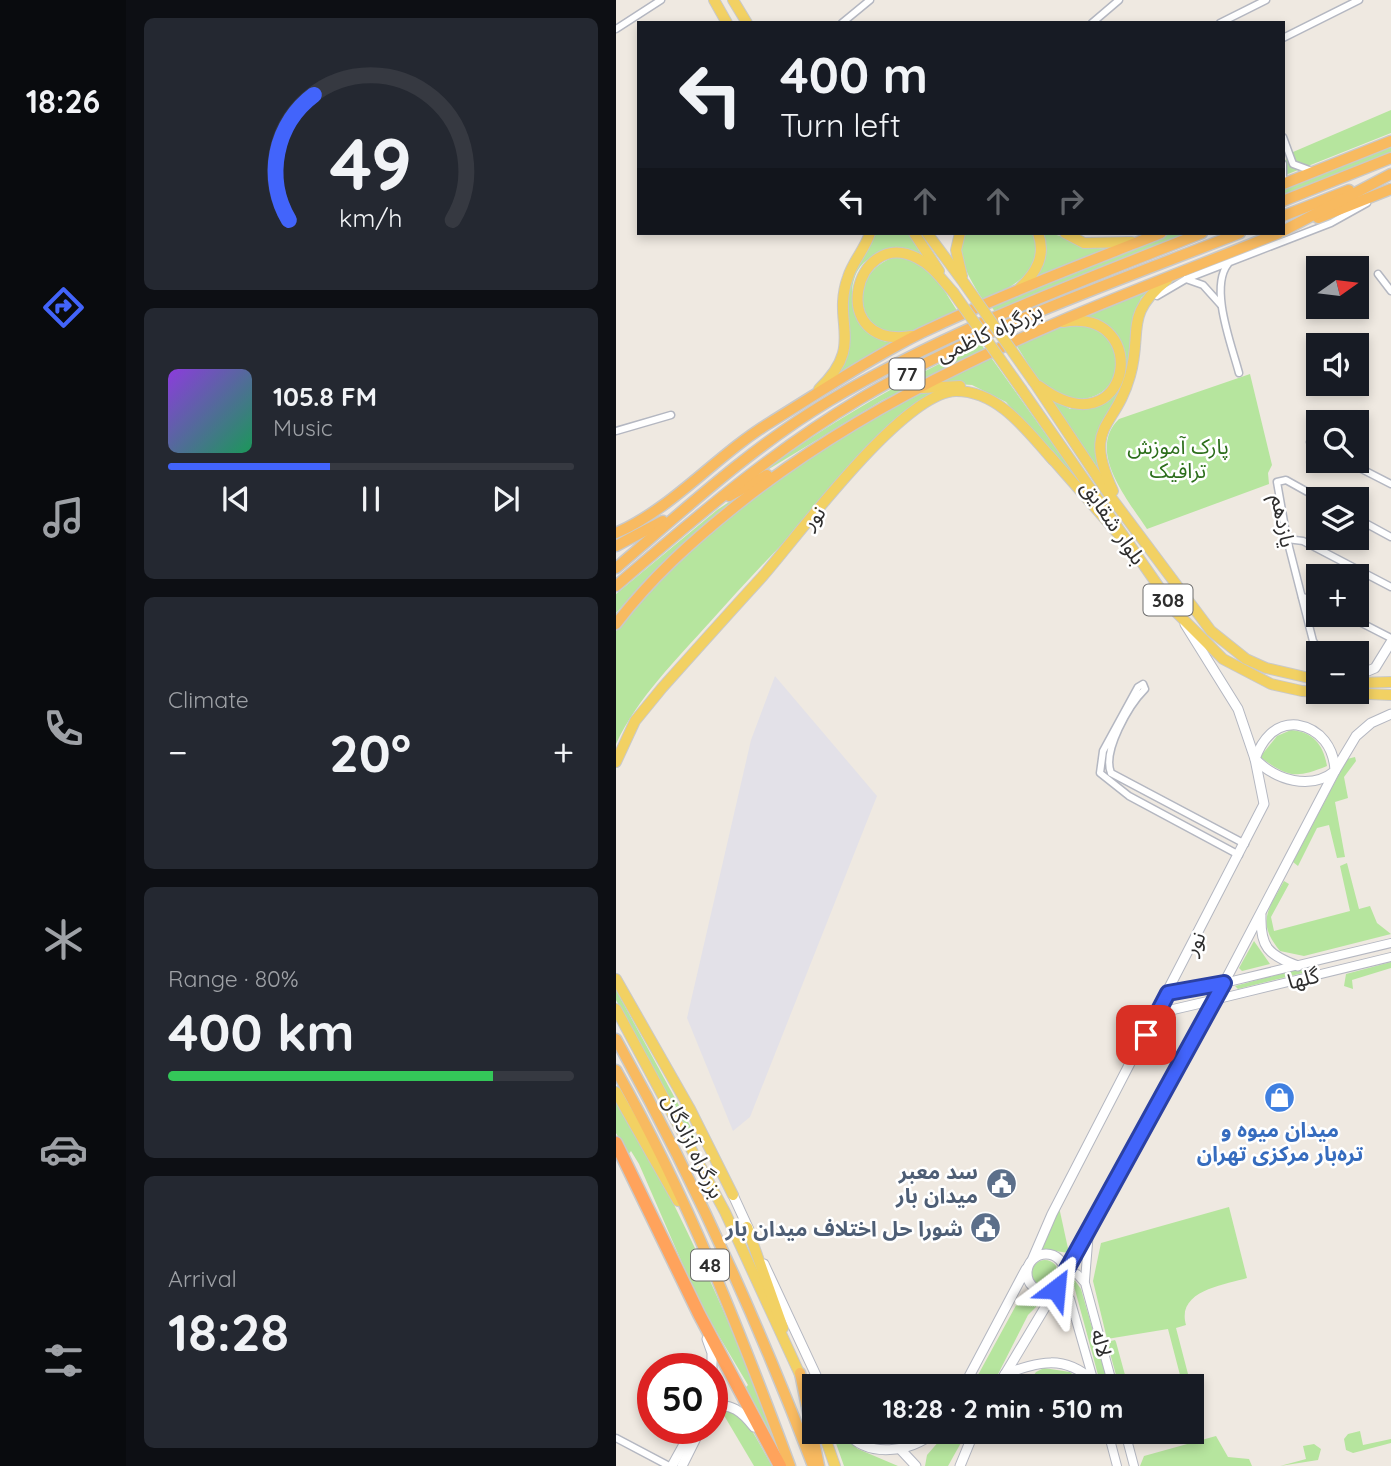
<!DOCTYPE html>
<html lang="en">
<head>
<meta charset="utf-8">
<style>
	:root { --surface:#171b24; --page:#242831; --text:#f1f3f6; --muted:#9ea1a6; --line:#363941; --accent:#4264fb }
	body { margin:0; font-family:Quicksand,"Noto Sans Arabic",sans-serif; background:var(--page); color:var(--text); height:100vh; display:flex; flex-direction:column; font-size:26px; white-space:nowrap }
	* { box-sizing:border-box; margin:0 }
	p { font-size:23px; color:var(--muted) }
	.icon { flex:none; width:38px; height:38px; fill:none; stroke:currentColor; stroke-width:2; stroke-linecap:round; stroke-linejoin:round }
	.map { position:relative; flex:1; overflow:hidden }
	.panel { display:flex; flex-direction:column; gap:18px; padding:18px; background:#0d0f14; width:490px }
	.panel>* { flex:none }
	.banner { position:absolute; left:21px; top:21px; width:648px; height:214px; border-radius:0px; box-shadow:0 4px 10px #0003; background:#171b24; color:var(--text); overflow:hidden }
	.needle { width:46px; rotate:76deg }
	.controls { position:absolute; left:690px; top:256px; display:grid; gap:14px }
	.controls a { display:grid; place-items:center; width:63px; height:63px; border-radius:0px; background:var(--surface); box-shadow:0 4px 10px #0003; font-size:35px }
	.speed { position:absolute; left:21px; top:1353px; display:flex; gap:14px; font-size:35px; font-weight:700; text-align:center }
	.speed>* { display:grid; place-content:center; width:91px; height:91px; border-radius:50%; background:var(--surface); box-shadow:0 4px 10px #0003; line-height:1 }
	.speed .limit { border:10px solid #d22; background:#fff; color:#111 }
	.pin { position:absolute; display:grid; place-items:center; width:60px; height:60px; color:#fff; margin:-30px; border-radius:14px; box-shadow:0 4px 10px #0006 }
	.me { position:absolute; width:77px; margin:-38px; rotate:29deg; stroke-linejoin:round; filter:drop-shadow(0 0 5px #0008) }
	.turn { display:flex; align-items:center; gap:24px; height:147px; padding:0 28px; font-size:32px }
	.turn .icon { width:91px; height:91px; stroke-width:2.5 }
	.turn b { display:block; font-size:49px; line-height:60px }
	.lanes { display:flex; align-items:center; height:66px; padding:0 28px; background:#0003; justify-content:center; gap:35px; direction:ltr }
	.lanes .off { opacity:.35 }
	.big { font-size:52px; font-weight:700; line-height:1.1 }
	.panel .tile { flex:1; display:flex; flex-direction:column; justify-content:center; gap:10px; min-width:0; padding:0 24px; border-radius:10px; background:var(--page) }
	.panel .dial { align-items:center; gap:0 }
	.dial svg { height:182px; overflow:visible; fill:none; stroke:var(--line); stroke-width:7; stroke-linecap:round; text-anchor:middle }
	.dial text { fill:var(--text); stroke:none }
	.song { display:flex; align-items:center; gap:21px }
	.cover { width:84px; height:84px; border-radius:10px; background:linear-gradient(135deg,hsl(270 70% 55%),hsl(150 70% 35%)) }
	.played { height:7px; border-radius:4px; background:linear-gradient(90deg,var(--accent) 40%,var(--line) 40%) }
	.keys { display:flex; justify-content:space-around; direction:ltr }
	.heat { display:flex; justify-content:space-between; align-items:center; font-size:38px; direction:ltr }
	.charge { height:10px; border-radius:5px; background:linear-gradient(90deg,#34c759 80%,var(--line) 0) }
	.trip { position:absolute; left:186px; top:1374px; width:402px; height:70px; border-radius:0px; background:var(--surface); box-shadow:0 4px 10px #0003; font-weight:700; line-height:70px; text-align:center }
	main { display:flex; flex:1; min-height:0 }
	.menu { display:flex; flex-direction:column; width:126px; justify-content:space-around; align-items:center; background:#090b0e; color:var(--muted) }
	.menu .icon { width:49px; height:49px }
	.menu .selected { color:var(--accent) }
	.menu b { font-size:32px; color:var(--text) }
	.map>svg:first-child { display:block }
</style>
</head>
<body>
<main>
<nav class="menu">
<b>18:26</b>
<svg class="icon selected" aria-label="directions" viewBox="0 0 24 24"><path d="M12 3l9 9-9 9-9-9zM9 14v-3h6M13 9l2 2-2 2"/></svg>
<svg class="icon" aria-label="music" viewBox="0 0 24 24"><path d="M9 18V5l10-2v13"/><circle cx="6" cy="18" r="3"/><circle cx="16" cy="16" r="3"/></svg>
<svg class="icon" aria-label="phone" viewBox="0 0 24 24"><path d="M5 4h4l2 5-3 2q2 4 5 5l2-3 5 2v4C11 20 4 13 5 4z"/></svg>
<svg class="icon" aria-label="climate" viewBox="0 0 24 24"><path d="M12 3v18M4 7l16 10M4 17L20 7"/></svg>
<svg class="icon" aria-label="car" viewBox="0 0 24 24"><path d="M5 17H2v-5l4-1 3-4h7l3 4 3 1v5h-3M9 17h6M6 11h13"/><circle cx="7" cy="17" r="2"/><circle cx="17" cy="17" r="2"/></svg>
<svg class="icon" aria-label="filters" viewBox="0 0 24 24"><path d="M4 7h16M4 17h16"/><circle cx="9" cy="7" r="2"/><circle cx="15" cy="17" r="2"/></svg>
</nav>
<section class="panel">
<div class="tile dial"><svg viewBox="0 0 100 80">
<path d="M14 69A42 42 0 1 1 86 69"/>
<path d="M14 69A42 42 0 0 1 25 14" stroke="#4264fb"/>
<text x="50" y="56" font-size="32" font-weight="700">49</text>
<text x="50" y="72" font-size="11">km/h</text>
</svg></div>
<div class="tile">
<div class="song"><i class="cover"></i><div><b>105.8 FM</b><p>Music</p></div></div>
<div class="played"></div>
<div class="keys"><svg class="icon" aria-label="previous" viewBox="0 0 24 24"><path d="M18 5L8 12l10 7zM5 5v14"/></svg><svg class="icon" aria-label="pause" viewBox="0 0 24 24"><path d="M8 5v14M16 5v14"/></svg><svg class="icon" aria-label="next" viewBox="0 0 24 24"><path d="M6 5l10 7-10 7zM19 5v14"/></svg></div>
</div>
<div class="tile"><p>Climate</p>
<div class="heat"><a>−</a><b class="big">20°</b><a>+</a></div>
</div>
<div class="tile"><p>Range · 80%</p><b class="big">400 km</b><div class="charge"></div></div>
<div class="tile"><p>Arrival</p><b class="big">18:28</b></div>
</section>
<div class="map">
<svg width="775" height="1466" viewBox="0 0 775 1466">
	<rect width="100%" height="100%" fill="#efe9e1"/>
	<polygon fill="#e3e1e8" points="159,676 261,796 134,1117 117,1131 71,1018 135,740"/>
	<g fill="#b6e59e">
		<polygon points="775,110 775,133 667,176 667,163 677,152"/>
		<polygon points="775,145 775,152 667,195 667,188"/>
		<path d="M258,233H292L314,263C301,254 294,255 279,256C272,256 263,255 257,257C221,271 232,349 286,342L218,378C243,346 226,322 233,288C237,269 249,250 258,233Z"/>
		<path d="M348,233H418C430,271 397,287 367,300C353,278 341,260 348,233Z"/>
		<path d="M426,233C451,233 468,251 495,248L420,278C429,264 432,249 426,233Z"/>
		<polygon points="554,233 573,233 379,312 375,306"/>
		<path d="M278,257C311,257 326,287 342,312C325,320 301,337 281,335C233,329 234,273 278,257Z"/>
		<path d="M536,288L525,298L520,310L509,384L484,429L487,475L432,396L454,409L482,405L508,372C510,344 494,319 465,317Z"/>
		<path d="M462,323C470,325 482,328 488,333C524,366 483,422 433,389C419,380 410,359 400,345L444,326Z"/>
		<path d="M365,344L369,350L265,401L120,489C200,432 275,385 365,344Z"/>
		<polygon points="374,356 484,510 390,402 356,385 324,383"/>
		<path d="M634,374L656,465L652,473L653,484L531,529C512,500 470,451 503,419Z"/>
		<path d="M307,389L364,393L314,396C239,470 164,543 94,622C60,660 22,697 0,744V631C77,524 195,453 307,389Z"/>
		<polygon points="134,488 46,563 0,613 0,594 101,510"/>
		<path d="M675,730C697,732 707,744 711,766C679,779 672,777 644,757L661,736Z"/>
		<polygon points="739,757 740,761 728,777 732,798 719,802 729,857 721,858 713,825 701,828 682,866 677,862 731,759"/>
		<path d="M731,863L743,909L754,906L761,923L775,934L688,956L664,951C640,922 652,910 668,881L673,884L655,917L658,931L734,911L724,866Z"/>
		<polygon points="638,941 654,964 626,971 623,968"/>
		<polygon points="775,962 775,968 736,980 737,989 728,986 730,974"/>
		<polygon points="690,967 691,972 622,989 619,986"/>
		<polygon points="0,990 84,1144 79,1146 0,1000"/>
		<path d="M0,1097C68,1214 123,1339 169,1466L129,1388L132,1385L84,1304L23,1164L15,1151L12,1155L0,1133Z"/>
		<polygon points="443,1207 453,1253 425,1249"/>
		<path d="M613,1207L631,1278C609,1285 560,1290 570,1325L560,1328L572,1374L564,1375L552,1329L491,1339L477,1281L485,1243Z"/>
		<circle cx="429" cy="1273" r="13"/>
		<polygon points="455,1275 465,1289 493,1386 485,1386"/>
		<polygon points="413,1294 428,1299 412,1315 376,1386 356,1386 403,1300 408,1295"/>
		<polygon points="499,1340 500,1342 512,1386 503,1386 491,1342"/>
		<polygon points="428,1368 454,1372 469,1386 410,1386 420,1372"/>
		<polygon points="116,1411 134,1427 156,1466 138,1466 106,1412"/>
		<polygon points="744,1431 747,1445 775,1439 775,1443 737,1453 730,1450 728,1439 732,1434"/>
		<polygon points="216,1432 221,1432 242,1449 282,1466 228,1466"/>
		<polygon points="331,1432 351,1432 332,1466 309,1466 311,1455"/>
		<polygon points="600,1436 612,1457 633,1459 636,1466 524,1466 528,1456"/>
		<polygon points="698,1444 705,1449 702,1460 664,1466 690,1459 687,1446"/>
	</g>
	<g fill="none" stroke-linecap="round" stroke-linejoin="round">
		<defs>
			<g id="minor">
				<polyline points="226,23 254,0"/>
				<polyline points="476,23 503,0"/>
				<polyline points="604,23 650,0"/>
				<polyline points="0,29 45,0"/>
				<polyline points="667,38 743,0"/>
				<polyline points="667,137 677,164 696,171"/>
				<polyline points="667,164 667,181"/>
				<path d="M612,264C593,288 616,346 623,373"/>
				<polyline points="762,274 775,291"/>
				<polyline points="570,279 587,285 605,305"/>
				<polyline points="541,296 570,279 715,223 751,203"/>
				<polyline points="0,431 55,415"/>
				<polyline points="694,442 702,447"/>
				<polyline points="728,460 775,484"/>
				<polyline points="704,499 670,480 661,482 671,539 697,641 705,653"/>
				<polyline points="740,518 775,537"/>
				<polyline points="671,539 687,541 775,587"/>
				<polyline points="686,597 702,601"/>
				<polyline points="728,614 775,638"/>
				<path d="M623,855L513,796L484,773L487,751L522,687L527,684L529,689C513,705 486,751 495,773L629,844"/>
				<polyline points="0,1438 53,1466"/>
			</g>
			<g id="tertiary">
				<polyline points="608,983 775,943"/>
				<polyline points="598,1000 775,957"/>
				<polyline points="449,1273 461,1274 469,1283 497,1386"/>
				<polyline points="469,1280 473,1231"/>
				<polyline points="440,1289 454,1299 479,1386"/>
				<polyline points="492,1432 501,1466"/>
				<polyline points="509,1432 518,1466"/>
			</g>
			<g id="secondary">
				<polyline points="740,676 759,668 775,642"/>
				<path d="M681,725C705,729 718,748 719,771C694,791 660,780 639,759C646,740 659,723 681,725Z"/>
				<path d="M645,915C644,947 652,955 682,966"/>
				<polyline points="552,993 608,983"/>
				<polyline points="542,1013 598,1000"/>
				<polyline points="117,1195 134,1232"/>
				<circle cx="430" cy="1273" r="19"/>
				<polyline points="417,1258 436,1214 648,804 639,759 622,709 569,624"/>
				<polyline points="148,1264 205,1386"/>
				<polyline points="449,1273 608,983 719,771 740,736 755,723 775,714"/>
				<polyline points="91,1339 96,1353 96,1380"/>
				<path d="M389,1374C423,1362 448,1354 477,1381"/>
				<polyline points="348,1386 410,1269"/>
				<polyline points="382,1386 440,1289"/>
				<path d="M96,1408C115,1401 127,1413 138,1427"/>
				<path d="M230,1432C253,1459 294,1452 319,1432"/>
				<polyline points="285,1450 300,1466"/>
				<polyline points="56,1466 77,1428"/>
				<polyline points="66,1466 85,1428"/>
				<polyline points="344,1466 358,1432"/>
			</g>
			<g id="primary">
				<polyline points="98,0 111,23"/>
				<polyline points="117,0 131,23"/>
				<polyline points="298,233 323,271"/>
				<polyline points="311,233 348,283"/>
				<polyline points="344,233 340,250 346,276"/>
				<polyline points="449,233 468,243 516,242"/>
				<path d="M404,288C421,272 430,255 422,233"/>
				<path d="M296,336C209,350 238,226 301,258C316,265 326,280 337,292"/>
				<polyline points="418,382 494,496 595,631 630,659 650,668 702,680"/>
				<path d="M423,386C514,454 539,307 447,322"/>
				<polyline points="307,388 344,386"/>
				<path d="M203,389C250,344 215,324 232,277C237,261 249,249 254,233"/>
				<polyline points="406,390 561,613 607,659 655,684 686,691 775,695"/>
				<polyline points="433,455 504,536"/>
				<path d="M497,491C466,424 499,430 514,376C527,330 507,316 551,280"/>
				<polyline points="740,683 775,682"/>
				<path d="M0,762L19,721L46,688C79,651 112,614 146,577C182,536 287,392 340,391C383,391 411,431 437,460"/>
				<polyline points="0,979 74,1109 117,1195"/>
				<polyline points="0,1009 109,1212 186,1379"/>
				<polyline points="0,1092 62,1201"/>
				<polyline points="131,1227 167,1328"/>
				<polyline points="207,1432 219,1466"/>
			</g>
			<g id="trunk">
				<polyline points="667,184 775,141"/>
				<polyline points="667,201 775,158"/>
				<polyline points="667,216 733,190"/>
				<polyline points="702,218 775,189"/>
				<polyline points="667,231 775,174"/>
				<polyline points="113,496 151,475"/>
				<path d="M0,533C59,507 100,455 155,422C204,392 253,359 305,333C383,296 464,265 545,233"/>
				<polyline points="0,546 47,521"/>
				<path d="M0,568C68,510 136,447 213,401C330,331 461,283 586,233"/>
				<path d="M0,586C78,519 155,452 244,399C359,330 499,282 624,233"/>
				<path d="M0,624C35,578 76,541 121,505C284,375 472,310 663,233"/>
				<path d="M0,1039C76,1176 141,1319 197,1466"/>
				<path d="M0,1070C71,1196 124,1331 174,1466"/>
				<polyline points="184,1373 203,1466"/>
			</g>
			<polyline id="motorway" points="0,1143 83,1314 164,1466"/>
		</defs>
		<use href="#minor" stroke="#b4b7c1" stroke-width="9"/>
		<use href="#tertiary" stroke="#b4b7c1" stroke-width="10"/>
		<use href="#secondary" stroke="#b4b7c1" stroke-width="11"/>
		<use href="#primary" stroke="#c9c9c9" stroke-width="12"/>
		<use href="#trunk" stroke="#c9c9c9" stroke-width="13"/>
		<use href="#motorway" stroke="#c9c9c9" stroke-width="15"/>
		<use href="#minor" stroke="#fff" stroke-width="6"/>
		<use href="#tertiary" stroke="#fff" stroke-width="8"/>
		<use href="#secondary" stroke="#fff" stroke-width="9"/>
		<use href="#primary" stroke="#f2d163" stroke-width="10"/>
		<use href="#trunk" stroke="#f8ba60" stroke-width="10"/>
		<use href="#motorway" stroke="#ffa35c" stroke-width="12"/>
		<defs>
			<g id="primary-bridge">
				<polyline points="348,283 418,382"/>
				<polyline points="337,292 406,390"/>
			</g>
		</defs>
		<use href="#primary-bridge" stroke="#c9c9c9" stroke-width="12" stroke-linecap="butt"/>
		<use href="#primary-bridge" stroke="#f2d163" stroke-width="10"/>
	</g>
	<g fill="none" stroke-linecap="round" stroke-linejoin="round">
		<defs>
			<polyline id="route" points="440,1289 608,983 552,993 530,1035"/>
		</defs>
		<use href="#route" stroke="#2b41a3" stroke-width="18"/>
		<use href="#route" stroke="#4264fb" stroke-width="12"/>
	</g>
	<defs>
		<symbol id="shop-disc" viewBox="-11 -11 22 22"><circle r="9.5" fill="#3f7fe0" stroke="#fff"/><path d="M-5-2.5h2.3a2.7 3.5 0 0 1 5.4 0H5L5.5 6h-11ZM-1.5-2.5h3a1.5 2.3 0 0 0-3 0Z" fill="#fff"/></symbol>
		<symbol id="civic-disc" viewBox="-11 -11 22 22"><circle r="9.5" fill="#5c6f8a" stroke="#fff"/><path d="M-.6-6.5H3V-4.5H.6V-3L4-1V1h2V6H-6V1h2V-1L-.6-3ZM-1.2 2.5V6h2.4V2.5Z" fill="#fff"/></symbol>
	</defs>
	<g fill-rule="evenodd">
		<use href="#shop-disc" x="646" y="1080" width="35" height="35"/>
		<use href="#civic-disc" x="368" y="1166" width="35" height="35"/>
		<use href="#civic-disc" x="352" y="1210" width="35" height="35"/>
	</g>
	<g text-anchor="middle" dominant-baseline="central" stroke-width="5" stroke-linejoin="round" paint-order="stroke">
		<g fill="#fff" stroke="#6d6d6d" stroke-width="2">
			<rect x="273.5" y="358.5" width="35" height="31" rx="5"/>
			<rect x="527.5" y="584.5" width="49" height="31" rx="5"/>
			<rect x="75" y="1249.5" width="38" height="31" rx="5"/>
		</g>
		<g font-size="19" font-weight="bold" fill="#2e2e2e">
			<text x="291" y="374">77</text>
			<text x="552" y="600">308</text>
			<text x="94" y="1265">48</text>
		</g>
		<g font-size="21" fill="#2e2e2e" stroke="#fff">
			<text transform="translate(373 332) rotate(-24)">بزرگراه کاظمی</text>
			<text transform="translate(197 517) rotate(-49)">نور</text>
			<text transform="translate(668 521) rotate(79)">یازدهم</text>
			<text transform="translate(498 522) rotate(56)">بلوار شقایق</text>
			<text transform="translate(578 943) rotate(-63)">نور</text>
			<text transform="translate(687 978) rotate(-14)">گلها</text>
			<text transform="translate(78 1146) rotate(64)">بزرگراه آزادگان</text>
			<text transform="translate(486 1343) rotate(75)">لاله</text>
		</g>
		<g font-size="21" fill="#2c6e1b" stroke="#fff">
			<text x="562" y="446">پارک آموزش<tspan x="562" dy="24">ترافیک</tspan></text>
		</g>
		<g font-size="21" font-weight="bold" fill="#366cbe" stroke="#fff">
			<text x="664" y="1129">میدان میوه و<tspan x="664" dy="24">تره‌بار مرکزی تهران</tspan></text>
		</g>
		<g font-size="21" font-weight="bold" fill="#4e5e75" stroke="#fff" text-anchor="end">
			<text x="362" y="1171">سد معبر<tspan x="362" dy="24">میدان بار</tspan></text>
			<text x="347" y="1228">شورا حل اختلاف میدان بار</text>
		</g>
	</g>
</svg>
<div class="controls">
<a><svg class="needle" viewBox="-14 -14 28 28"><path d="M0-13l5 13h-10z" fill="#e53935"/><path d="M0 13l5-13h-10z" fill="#9ea1a6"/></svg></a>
<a><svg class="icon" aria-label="sound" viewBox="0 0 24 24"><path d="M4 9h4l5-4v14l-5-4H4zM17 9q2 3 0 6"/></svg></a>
<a><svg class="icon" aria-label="search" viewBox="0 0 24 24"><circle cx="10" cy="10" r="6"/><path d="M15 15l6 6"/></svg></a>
<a><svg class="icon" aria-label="layers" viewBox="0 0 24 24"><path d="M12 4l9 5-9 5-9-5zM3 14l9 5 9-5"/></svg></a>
<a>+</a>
<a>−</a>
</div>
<div class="speed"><div class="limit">50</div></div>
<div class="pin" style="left:530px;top:1035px;background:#d93025"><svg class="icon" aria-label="arrive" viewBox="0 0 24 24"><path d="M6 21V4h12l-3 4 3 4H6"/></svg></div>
<svg class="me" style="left:440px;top:1289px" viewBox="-20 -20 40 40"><path d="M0-17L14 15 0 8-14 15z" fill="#4264fb" stroke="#fff" stroke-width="4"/></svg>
<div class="trip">18:28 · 2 min · 510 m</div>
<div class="banner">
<div class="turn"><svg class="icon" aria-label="left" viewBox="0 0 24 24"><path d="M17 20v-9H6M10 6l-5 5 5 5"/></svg><div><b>400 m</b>Turn left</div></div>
<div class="lanes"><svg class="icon" aria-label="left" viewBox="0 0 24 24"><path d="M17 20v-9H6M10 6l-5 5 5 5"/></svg><svg class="icon off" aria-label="ahead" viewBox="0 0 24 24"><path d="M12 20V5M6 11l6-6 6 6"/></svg><svg class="icon off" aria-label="ahead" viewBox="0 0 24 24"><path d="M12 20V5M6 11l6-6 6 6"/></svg><svg class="icon off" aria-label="right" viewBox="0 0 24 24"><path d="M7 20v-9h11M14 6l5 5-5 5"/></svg></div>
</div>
</div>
</main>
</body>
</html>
